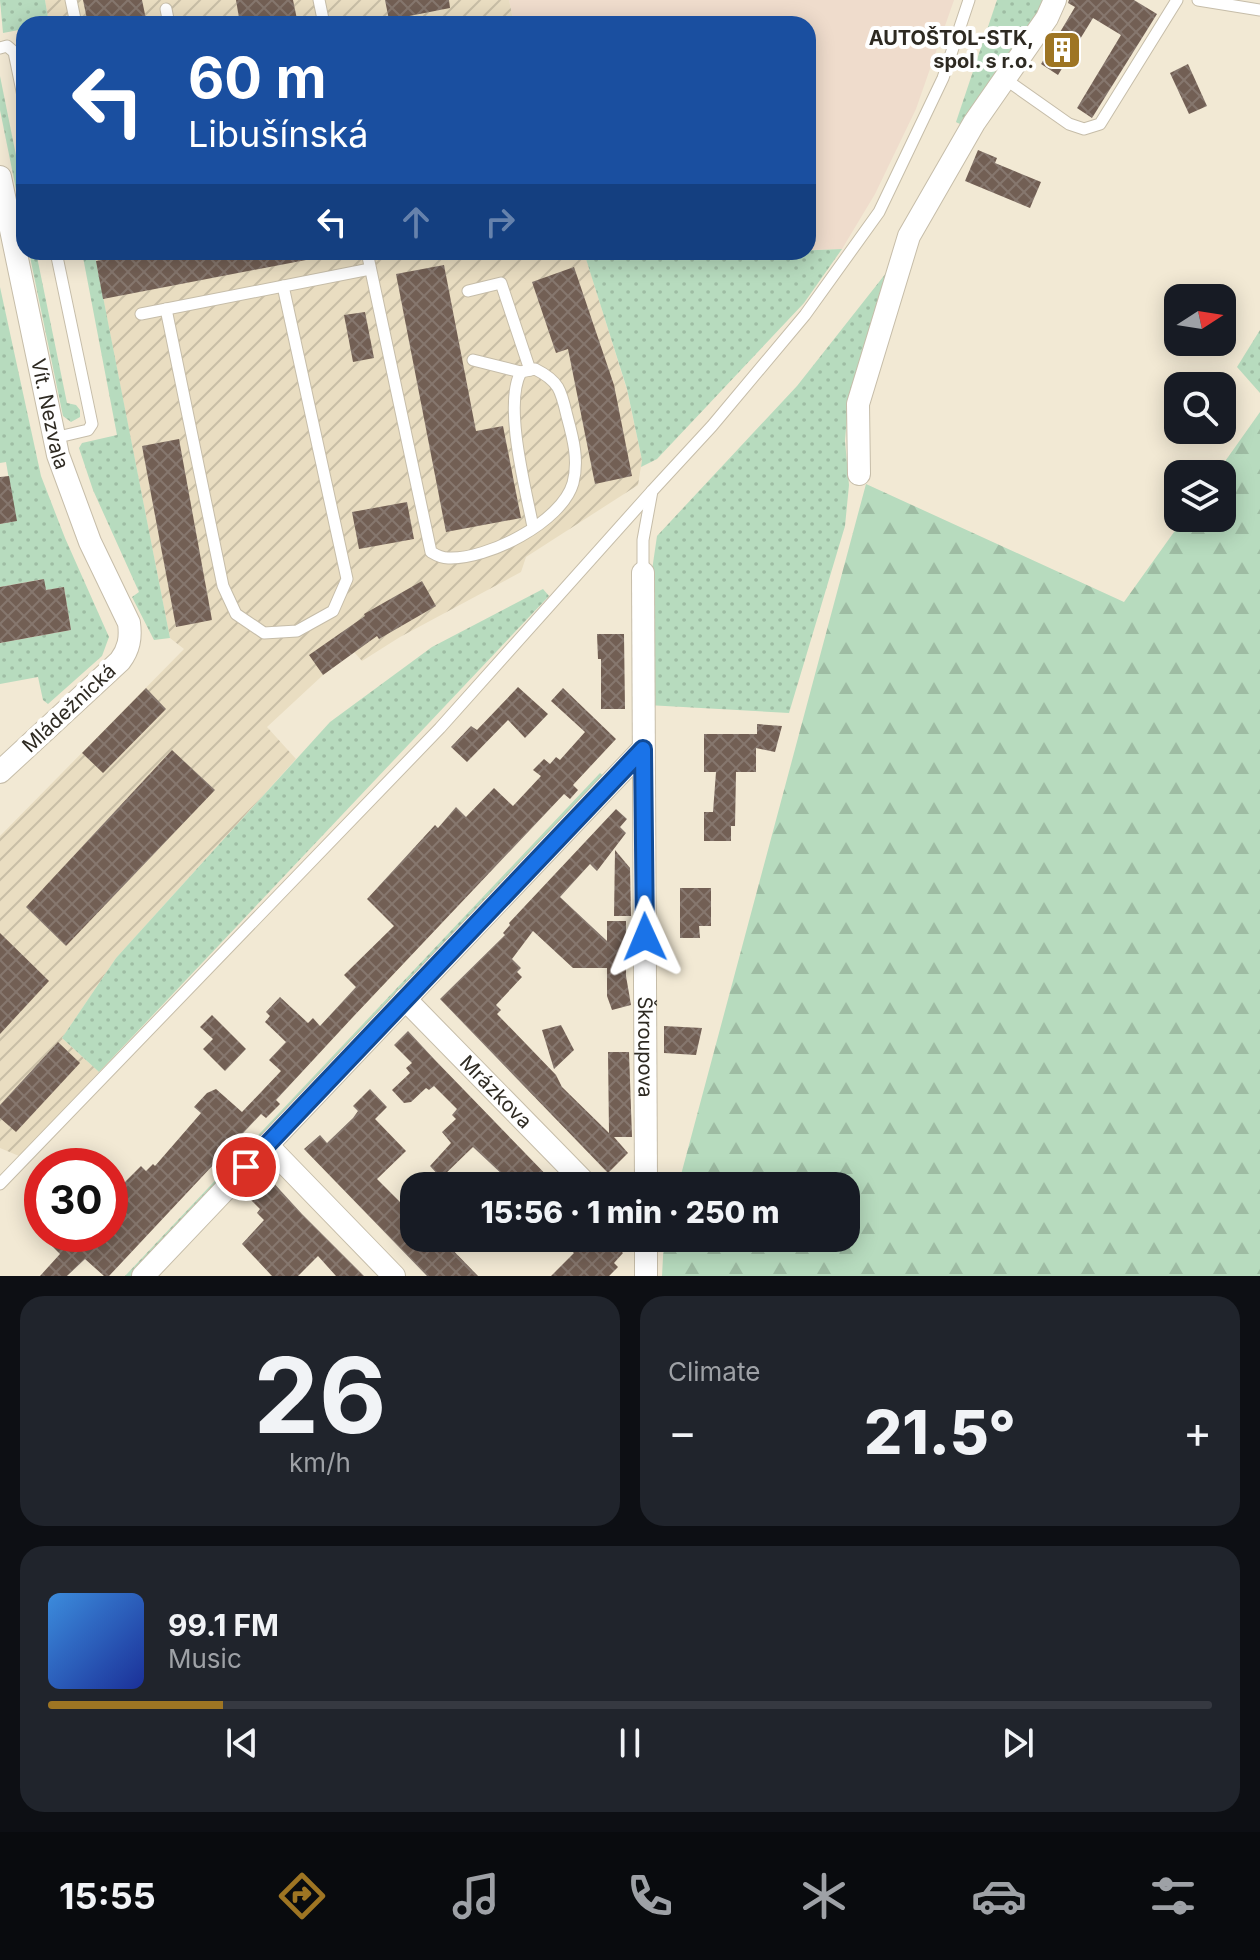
<!DOCTYPE html>
<html lang="en">
<head>
<meta charset="utf-8">
<style>
	:root { --surface:#171b24; --page:#20242c; --text:#f1f3f6; --muted:#9ea1a6; --line:#363941; --accent:#9e7523 }
	body { margin:0; font-family:Inter,sans-serif; background:var(--page); color:var(--text); height:100vh; display:flex; flex-direction:column; font-size:30px; white-space:nowrap }
	* { box-sizing:border-box; margin:0 }
	p { font-size:26px; color:var(--muted) }
	.icon { flex:none; width:44px; height:44px; fill:none; stroke:currentColor; stroke-width:2; stroke-linecap:round; stroke-linejoin:round }
	.map { position:relative; height:1276px; overflow:hidden }
	.sheet { display:flex; flex-direction:column; gap:20px; padding:20px; background:#0d0f14; flex:1 }
	.sheet>* { flex:none }
	.guide { position:absolute; left:16px; top:16px; width:800px; height:244px; border-radius:24px; box-shadow:0 4px 20px #0003; background:#1a4fa0; color:#fff; overflow:hidden }
	.needle { width:52px; rotate:78deg }
	.tools { position:absolute; left:1164px; top:284px; display:grid; gap:16px }
	.tools a { display:grid; place-items:center; width:72px; height:72px; border-radius:16px; background:var(--surface); box-shadow:0 4px 20px #0003; font-size:40px }
	.speed { position:absolute; left:24px; top:1148px; display:flex; gap:16px; font-size:40px; font-weight:700; text-align:center }
	.speed>* { display:grid; place-content:center; width:104px; height:104px; border-radius:50%; background:var(--surface); box-shadow:0 4px 20px #0003; line-height:1 }
	.speed .limit { border:12px solid #d22; background:#fff; color:#111 }
	.pin { position:absolute; display:grid; place-items:center; width:68px; height:68px; color:#fff; margin:-34px; border:4px solid #fff; border-radius:50%; box-shadow:0 2px 8px #0007 }
	.me { position:absolute; width:88px; margin:-44px; rotate:359deg; stroke-linejoin:round; filter:drop-shadow(0 0 6px #0008) }
	.turn { display:flex; align-items:center; gap:28px; height:168px; padding:0 40px; font-size:36px }
	.turn .icon { width:104px; height:104px; stroke-width:2.5 }
	.turn b { display:block; font-size:56px; line-height:68px }
	.lanes { display:flex; align-items:center; height:76px; padding:0 40px; background:#0003; justify-content:center; gap:40px; direction:ltr }
	.lanes .off { opacity:.35 }
	.big { font-size:60px; font-weight:800; line-height:1.1 }
	.sheet .widget { flex:1; display:flex; flex-direction:column; justify-content:center; gap:12px; min-width:0; padding:0 28px; border-radius:24px; background:var(--page) }
	.sheet .dial { align-items:center; gap:0 }
	.dial b { font-size:104px; line-height:1 }
	.song { display:flex; align-items:center; gap:24px }
	.cover { width:96px; height:96px; border-radius:12px; background:linear-gradient(135deg,hsl(210 70% 55%),hsl(230 70% 35%)) }
	.played { height:8px; border-radius:4px; background:linear-gradient(90deg,var(--accent) 15%,var(--line) 15%) }
	.keys { display:flex; justify-content:space-around; direction:ltr }
	.heat { display:flex; justify-content:space-between; align-items:center; font-size:44px; direction:ltr }
	.sheet .tiles { flex:1; display:grid; gap:20px; grid-template-columns:1fr 1fr }
	.widget:last-child { grid-column:span 2 }
	.trip { position:absolute; left:400px; top:1172px; width:460px; height:80px; border-radius:24px; background:var(--surface); box-shadow:0 4px 20px #0003; font-weight:800; line-height:80px; text-align:center }
	.dock { display:flex; height:128px; justify-content:space-around; align-items:center; background:#090b0e; color:var(--muted) }
	.dock .icon { width:56px; height:56px }
	.dock .current { color:var(--accent) }
	.dock b { font-size:36px; color:var(--text) }
	.map>svg:first-child { display:block }
</style>
</head>
<body>
<div class="map">
<svg width="1260" height="1276" viewBox="0 0 1260 1276">
	<defs>
		<pattern id="industrial-furrows" width="10" height="10" patternUnits="userSpaceOnUse" patternTransform="scale(2)"><rect width="10" height="10" fill="#e9ddc1"/><path d="M-1 1l2-2M0 10L10 0M9 11l2-2" fill="none" stroke="#c8bea6"/></pattern>
		<pattern id="green-dots" width="8" height="8" patternUnits="userSpaceOnUse" patternTransform="scale(2)"><rect width="8" height="8" fill="#b7dbbe"/><path d="M2 2h.1M6 6h.1" fill="none" stroke="#9ebca3" stroke-width="1.8" stroke-linecap="round"/></pattern>
		<pattern id="forest-firs" width="22" height="20" patternUnits="userSpaceOnUse" patternTransform="scale(2)"><rect width="22" height="20" fill="#b7dbbe"/><path d="M5 1l3.5 6h-7zM16 11l3.5 6h-7z" fill="#9ebca3"/></pattern>
		<pattern id="building-cross-hatch" width="8" height="8" patternUnits="userSpaceOnUse" patternTransform="scale(2)"><rect width="8" height="8" fill="#725f54"/><path d="M0 0l8 8M0 8l8-8" fill="none" stroke="#86776e"/></pattern>
	</defs>
	<rect width="100%" height="100%" fill="#f2e9d4"/>
	<polygon fill="#efdccc" points="509,0 954,0 916,109 875,194 842,249 808,250 808,24 514,24"/>
	<g fill="url(#industrial-furrows)">
		<polygon points="45,0 509,0 514,24 49,24"/>
		<polygon points="94,252 584,252 627,390 642,460 638,485 526,557 521,572 400,637 362,661 354,652 323,675 267,727 296,759 116,958 62,1038 99,1072 19,1156 0,1148 0,836 184,649 170,638"/>
	</g>
	<g fill="url(#green-dots)">
		<polygon points="0,0 45,0 49,24 24,24 24,29 3,33"/>
		<polygon points="997,0 1046,0 962,125 956,122"/>
		<polygon points="0,76 24,195 24,229 0,110"/>
		<polygon points="842,249 804,303 657,459 641,467 642,460 627,389 586,259"/>
		<polygon points="29,252 36,252 67,403 76,405 80,410 80,417 71,422 63,416"/>
		<polygon points="82,252 94,252 96,261 170,638 154,640 132,597 139,592 93,490 79,448 82,443 117,435"/>
		<polygon points="894,263 856,379 847,416 845,441 849,485 845,526 789,713 647,705 650,584 657,536 797,386"/>
		<polygon points="0,287 41,476 65,538 109,637 102,656 48,704 43,700 38,677 0,684 0,643 71,630 64,587 46,590 43,579 0,587 0,524 16,521 6,462 0,463"/>
		<polygon points="1260,330 1260,393 1237,367"/>
		<polygon points="543,589 549,596 99,1072 62,1038 116,958 330,722 432,647"/>
		<polygon points="600,773 604,776 132,1276 125,1276"/>
	</g>
	<polygon fill="url(#forest-firs)" points="1260,412 1260,1276 662,1276 664,1238 846,1238 846,1186 678,1186 866,484 1124,602 1184,518 1222,518 1222,474 1216,474"/>
	<g fill="url(#building-cross-hatch)">
		<polygon points="83,0 142,0 147,24 88,24"/>
		<polygon points="236,0 293,0 298,24 240,24"/>
		<polygon points="385,0 449,0 450,8 389,20"/>
		<polygon points="1069,0 1134,0 1157,14 1092,118 1077,108 1121,35 1093,18 1058,75 1041,64 1075,7 1068,3"/>
		<polygon points="1188,64 1207,106 1189,114 1170,73"/>
		<polygon points="978,150 997,158 995,163 1041,182 1030,208 965,181"/>
		<polygon points="146,252 305,252 306,260 103,299 96,261"/>
		<polygon points="444,265 476,431 503,426 521,518 446,532 396,274"/>
		<polygon points="574,267 614,385 632,476 595,484 568,349 556,353 532,282"/>
		<polygon points="365,312 374,358 353,362 344,315"/>
		<polygon points="179,439 212,620 176,627 142,446"/>
		<polygon points="9,476 17,521 0,524 0,477"/>
		<polygon points="407,502 414,539 359,549 352,512"/>
		<polygon points="44,579 46,590 64,587 71,630 0,643 0,587"/>
		<polygon points="422,581 436,606 379,639 377,636 323,675 309,655 365,616 364,614"/>
		<polygon points="597,634 624,634 625,709 601,709 601,659 598,659"/>
		<polygon points="518,687 548,714 525,738 508,720 467,762 451,747 471,726 477,730"/>
		<polygon points="146,688 166,709 103,773 82,753"/>
		<polygon points="563,688 616,739 573,785 578,790 570,799 564,794 352,1018 276,1100 280,1104 266,1118 261,1114 109,1276 104,1276 85,1259 67,1276 40,1276 60,1254 52,1246 63,1234 110,1234 110,1179 120,1187 141,1166 146,1171 153,1164 155,1166 201,1113 194,1107 207,1093 216,1089 242,1112 281,1071 269,1060 286,1042 265,1022 270,1016 266,1012 280,997 308,1023 313,1018 320,1026 356,987 344,975 394,926 367,899 435,825 438,828 456,807 466,817 494,788 513,806 541,776 533,770 544,759 550,764 556,757 560,760 585,732 551,701"/>
		<polygon points="757,724 782,726 775,752 756,748 756,772 736,772 735,826 731,826 731,841 704,841 704,812 713,812 716,772 704,772 704,734 757,734"/>
		<polygon points="172,750 215,790 66,946 26,907"/>
		<polygon points="616,809 627,819 620,827 626,833 597,871 590,864 560,897 607,941 607,921 626,921 626,976 631,1005 612,1010 607,996 607,968 573,968 533,931 512,959 521,968 517,972 522,977 496,1005 501,1010 497,1014 556,1075 562,1087 609,1133 608,1052 629,1052 632,1137 614,1137 628,1153 608,1173 440,999 505,935 503,933 510,925 509,923"/>
		<polygon points="615,850 630,868 631,916 614,916"/>
		<polygon points="680,888 711,888 711,926 699,926 700,938 680,938"/>
		<polygon points="0,933 49,981 0,1034"/>
		<polygon points="212,1015 246,1049 225,1071 203,1049 213,1039 200,1027"/>
		<polygon points="561,1025 574,1050 554,1069 542,1030"/>
		<polygon points="664,1026 702,1028 696,1055 664,1053"/>
		<polygon points="408,1031 435,1060 557,1186 496,1186 505,1177 473,1147 441,1178 430,1166 451,1143 442,1132 456,1119 452,1115 457,1109 434,1086 429,1090 426,1088 411,1102 404,1103 392,1090 410,1073 406,1068 412,1063 394,1045"/>
		<polygon points="58,1042 80,1063 16,1132 0,1118 0,1105"/>
		<polygon points="370,1089 387,1107 375,1119 406,1151 377,1179 410,1212 407,1215 414,1222 414,1238 441,1238 478,1276 427,1276 304,1149 320,1135 327,1143 353,1118 358,1111 353,1106"/>
		<polygon points="269,1178 302,1214 364,1276 336,1276 318,1256 298,1276 272,1276 242,1244 264,1220 257,1213 260,1209 250,1199"/>
		<polygon points="576,1238 608,1238 623,1253 614,1263 618,1267 609,1276 551,1276 574,1253 567,1247"/>
	</g>
	<g fill="none" stroke-linecap="round" stroke-linejoin="round">
		<defs>
			<g id="service">
				<polyline points="71,0 76,24"/>
				<polyline points="319,0 324,24"/>
				<polyline points="1198,0 1260,10"/>
				<polyline points="166,9 169,24"/>
				<polyline points="0,48 7,46 14,52 24,101"/>
				<polyline points="1005,79 1069,124 1084,129 1100,124 1177,0"/>
				<path d="M367,252L431,552C436,555 443,558 448,558C487,560 562,522 573,483C579,460 573,438 567,416C561,390 559,381 535,369L521,372C503,404 526,491 533,527"/>
				<polyline points="468,291 501,283 530,370"/>
				<polyline points="166,309 223,586 236,614 264,633 297,631 333,611 347,579 283,286"/>
				<polyline points="141,314 370,269"/>
				<polyline points="473,360 521,372"/>
				<polyline points="54,438 88,430 92,424 56,252"/>
				<polyline points="643,573 643,540 652,491 712,426 805,315 879,212 943,78 969,0"/>
				<polyline points="0,1184 440,728 652,491"/>
			</g>
			<g id="minor">
				<path id="s1" d="M0,177L58,455L90,542L129,623C131,638 129,649 120,661L0,772"/>
				<polyline points="859,474 858,404 909,236 974,123 1047,18 1055,0"/>
				<path id="s2" d="M643,573L646,1186"/>
				<path id="s3" d="M405,999L588,1186"/>
				<polyline points="267,1145 394,1276"/>
				<polyline points="143,1276 643,749"/>
				<polyline points="646,1276 646,1238"/>
			</g>
		</defs>
		<use href="#service" stroke="#c6bda9" stroke-width="13"/>
		<use href="#minor" stroke="#c6bda9" stroke-width="24"/>
		<use href="#service" stroke="#fff" stroke-width="11"/>
		<use href="#minor" stroke="#fff" stroke-width="22"/>
	</g>
	<g fill="none" stroke-linecap="round" stroke-linejoin="round">
		<defs>
			<polyline id="route" points="246,1167 643,749 645,937"/>
		</defs>
		<use href="#route" stroke="#114b97" stroke-width="20"/>
		<use href="#route" stroke="#1a73e8" stroke-width="14"/>
	</g>
	<defs>
		<symbol id="building-square" viewBox="-11 -11 22 22"><rect x="-9" y="-9" width="18" height="18" rx="4" fill="#9e7523" stroke="#fff"/><path d="M-4-6H4V6H1V3H-1V6H-4ZM-2.5-4.3h1.7v1.8h-1.7ZM.8-4.3h1.7v1.8H.8ZM-2.5-1h1.7V.8h-1.7ZM.8-1h1.7V.8H.8Z" fill="#fff"/></symbol>
	</defs>
	<g fill-rule="evenodd">
		<use href="#building-square" x="1040" y="28" width="44" height="44"/>
	</g>
	<g text-anchor="middle" dominant-baseline="central" stroke-width="8" stroke-linejoin="round" paint-order="stroke">
		<g font-size="20" font-weight="bold" fill="#2e2a22" stroke="#fff" text-anchor="end">
			<text x="1034" y="38">AUTOŠTOL-STK,<tspan x="1034" dy="23">spol. s r.o.</tspan></text>
		</g>
		<g font-size="20" fill="#2e2a22" stroke="#fff">
			<text stroke="none"><textPath href="#s1" startOffset="242">Vít. Nezvala</textPath></text>
			<text transform="translate(69 708) rotate(-43)">Mládežnická</text>
			<text stroke="none"><textPath href="#s2" startOffset="474">Škroupova</textPath></text>
			<text stroke="none"><textPath href="#s3" startOffset="130">Mrázkova</textPath></text>
		</g>
	</g>
</svg>
<div class="tools">
<a><svg class="needle" viewBox="-14 -14 28 28"><path d="M0-13l5 13h-10z" fill="#e53935"/><path d="M0 13l5-13h-10z" fill="#9ea1a6"/></svg></a>
<a><svg class="icon" aria-label="search" viewBox="0 0 24 24"><circle cx="10" cy="10" r="6"/><path d="M15 15l6 6"/></svg></a>
<a><svg class="icon" aria-label="layers" viewBox="0 0 24 24"><path d="M12 4l9 5-9 5-9-5zM3 14l9 5 9-5"/></svg></a>
</div>
<div class="speed"><div class="limit">30</div></div>
<div class="pin" style="left:246px;top:1167px;background:#d93025"><svg class="icon" aria-label="arrive" viewBox="0 0 24 24"><path d="M6 21V4h12l-3 4 3 4H6"/></svg></div>
<svg class="me" style="left:645px;top:937px" viewBox="-20 -20 40 40"><path d="M0-17L14 15 0 8-14 15z" fill="#1a73e8" stroke="#fff" stroke-width="4"/></svg>
<div class="trip">15:56 · 1 min · 250 m</div>
<div class="guide">
<div class="turn"><svg class="icon" aria-label="left" viewBox="0 0 24 24"><path d="M17 20v-9H6M10 6l-5 5 5 5"/></svg><div><b>60 m</b>Libušínská</div></div>
<div class="lanes"><svg class="icon" aria-label="left" viewBox="0 0 24 24"><path d="M17 20v-9H6M10 6l-5 5 5 5"/></svg><svg class="icon off" aria-label="ahead" viewBox="0 0 24 24"><path d="M12 20V5M6 11l6-6 6 6"/></svg><svg class="icon off" aria-label="right" viewBox="0 0 24 24"><path d="M7 20v-9h11M14 6l5 5-5 5"/></svg></div>
</div>
</div>
<section class="sheet">
<div class="tiles">
<div class="widget dial"><b>26</b><p>km/h</p></div>
<div class="widget"><p>Climate</p>
<div class="heat"><a>−</a><b class="big">21.5°</b><a>+</a></div>
</div>
<div class="widget">
<div class="song"><i class="cover"></i><div><b>99.1 FM</b><p>Music</p></div></div>
<div class="played"></div>
<div class="keys"><svg class="icon" aria-label="previous" viewBox="0 0 24 24"><path d="M18 5L8 12l10 7zM5 5v14"/></svg><svg class="icon" aria-label="pause" viewBox="0 0 24 24"><path d="M8 5v14M16 5v14"/></svg><svg class="icon" aria-label="next" viewBox="0 0 24 24"><path d="M6 5l10 7-10 7zM19 5v14"/></svg></div>
</div>
</div>
</section>
<nav class="dock">
<b>15:55</b>
<svg class="icon current" aria-label="directions" viewBox="0 0 24 24"><path d="M12 3l9 9-9 9-9-9zM9 14v-3h6M13 9l2 2-2 2"/></svg>
<svg class="icon" aria-label="music" viewBox="0 0 24 24"><path d="M9 18V5l10-2v13"/><circle cx="6" cy="18" r="3"/><circle cx="16" cy="16" r="3"/></svg>
<svg class="icon" aria-label="phone" viewBox="0 0 24 24"><path d="M5 4h4l2 5-3 2q2 4 5 5l2-3 5 2v4C11 20 4 13 5 4z"/></svg>
<svg class="icon" aria-label="climate" viewBox="0 0 24 24"><path d="M12 3v18M4 7l16 10M4 17L20 7"/></svg>
<svg class="icon" aria-label="car" viewBox="0 0 24 24"><path d="M5 17H2v-5l4-1 3-4h7l3 4 3 1v5h-3M9 17h6M6 11h13"/><circle cx="7" cy="17" r="2"/><circle cx="17" cy="17" r="2"/></svg>
<svg class="icon" aria-label="filters" viewBox="0 0 24 24"><path d="M4 7h16M4 17h16"/><circle cx="9" cy="7" r="2"/><circle cx="15" cy="17" r="2"/></svg>
</nav>
</body>
</html>
